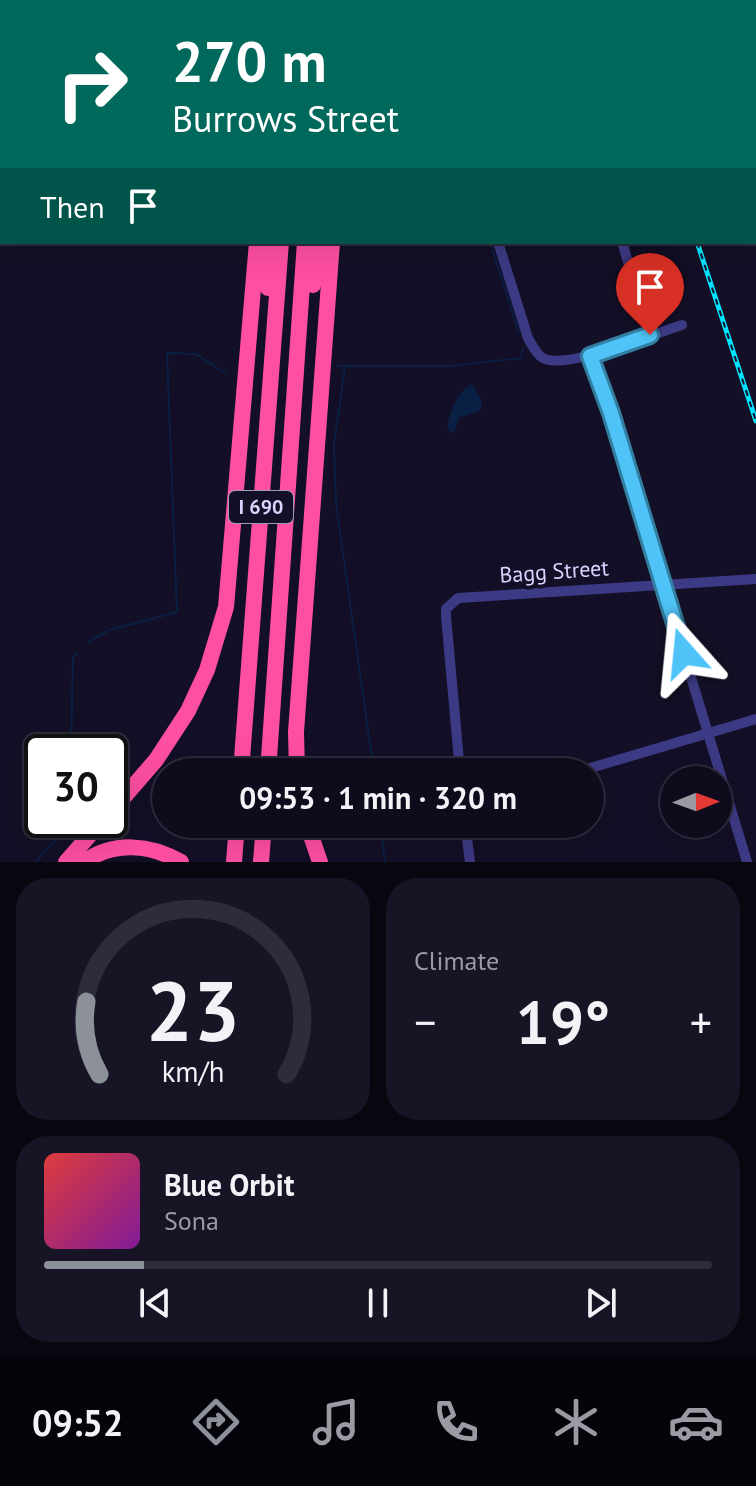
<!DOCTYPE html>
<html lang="en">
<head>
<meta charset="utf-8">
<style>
	:root { --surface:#0e0b1c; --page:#171425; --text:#f1f3f6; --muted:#9b9ba3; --line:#2e2b3b; --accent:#8c9099 }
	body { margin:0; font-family:"PT Sans",sans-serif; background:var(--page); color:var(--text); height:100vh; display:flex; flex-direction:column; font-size:30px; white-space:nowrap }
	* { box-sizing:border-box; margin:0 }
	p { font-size:26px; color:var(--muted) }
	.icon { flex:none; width:44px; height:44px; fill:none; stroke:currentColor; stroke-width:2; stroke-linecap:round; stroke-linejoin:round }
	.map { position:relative; height:862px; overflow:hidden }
	.side { display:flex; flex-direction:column; gap:16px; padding:16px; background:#08060f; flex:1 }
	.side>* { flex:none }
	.guide { position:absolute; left:0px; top:0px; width:756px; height:244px; box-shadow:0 8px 32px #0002,0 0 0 2px var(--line); background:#00695c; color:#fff; overflow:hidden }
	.needle { width:52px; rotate:89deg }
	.fabs { position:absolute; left:660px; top:766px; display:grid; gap:16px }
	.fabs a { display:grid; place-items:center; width:72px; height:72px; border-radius:50%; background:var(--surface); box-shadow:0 8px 32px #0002,0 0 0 2px var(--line); font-size:40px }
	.speed { position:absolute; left:24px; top:734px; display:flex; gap:16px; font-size:40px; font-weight:700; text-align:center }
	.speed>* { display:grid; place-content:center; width:104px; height:104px; border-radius:50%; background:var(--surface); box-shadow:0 8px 32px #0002,0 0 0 2px var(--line); line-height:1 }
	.speed .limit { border:4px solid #111; border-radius:12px; background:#fff; color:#111 }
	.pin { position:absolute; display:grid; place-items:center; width:68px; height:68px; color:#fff; margin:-82px -34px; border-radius:50% 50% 50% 0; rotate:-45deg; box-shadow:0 0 8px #0007 }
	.pin .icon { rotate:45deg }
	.me { position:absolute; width:88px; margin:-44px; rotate:342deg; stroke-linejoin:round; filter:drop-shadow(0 0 6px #0008) }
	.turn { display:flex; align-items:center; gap:28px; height:168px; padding:0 40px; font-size:36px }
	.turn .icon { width:104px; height:104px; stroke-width:2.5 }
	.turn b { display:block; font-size:56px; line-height:68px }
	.then { display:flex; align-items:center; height:76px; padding:0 40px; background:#0003; gap:16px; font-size:30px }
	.big { font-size:60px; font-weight:600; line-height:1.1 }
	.side .card { flex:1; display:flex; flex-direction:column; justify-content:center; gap:12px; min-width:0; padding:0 28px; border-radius:32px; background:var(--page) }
	.side .dial { align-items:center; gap:0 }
	.dial svg { height:208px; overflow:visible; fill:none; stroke:var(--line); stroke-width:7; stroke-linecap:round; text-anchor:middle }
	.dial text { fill:var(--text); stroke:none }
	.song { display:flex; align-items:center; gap:24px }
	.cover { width:96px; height:96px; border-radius:12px; background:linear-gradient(135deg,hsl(0 70% 55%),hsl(290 70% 35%)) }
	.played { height:8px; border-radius:4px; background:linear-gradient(90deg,var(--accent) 15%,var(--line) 15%) }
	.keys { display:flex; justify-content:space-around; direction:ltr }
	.heat { display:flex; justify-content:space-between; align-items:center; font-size:44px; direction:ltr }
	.side .tiles { flex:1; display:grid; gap:16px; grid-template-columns:1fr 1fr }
	.card:last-child { grid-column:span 2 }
	.trip { position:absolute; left:152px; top:758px; width:452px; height:80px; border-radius:40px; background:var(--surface); box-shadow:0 8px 32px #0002,0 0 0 2px var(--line); font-weight:600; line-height:80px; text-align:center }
	.tabs { display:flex; height:128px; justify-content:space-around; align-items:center; background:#06040b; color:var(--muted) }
	.tabs .icon { width:56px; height:56px }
	.tabs .on { color:var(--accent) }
	.tabs b { font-size:36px; color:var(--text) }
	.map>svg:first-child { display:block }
</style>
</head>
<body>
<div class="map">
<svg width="756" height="862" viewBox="0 0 756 862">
	<rect width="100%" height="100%" fill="#130f26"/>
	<path fill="#0a1f44" d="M472,384L482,401L481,410L459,418L455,431L450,433L447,426C451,411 457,391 472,384Z"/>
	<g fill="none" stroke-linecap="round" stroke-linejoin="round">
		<g stroke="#0a1f44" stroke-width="2">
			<polyline points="647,0 647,2"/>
			<polyline points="490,242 519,333"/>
			<polyline points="337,366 451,366 521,358 523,349"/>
			<polyline points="345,367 334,445 336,504 374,772"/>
			<polyline points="89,641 110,630 177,612 167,353 196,354 226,374"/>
			<polyline points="71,752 73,657 77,653"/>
			<polyline points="380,824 385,862"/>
			<polyline points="36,862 72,820"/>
		</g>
		<g stroke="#3d3a85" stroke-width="10">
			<polyline points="424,0 424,2"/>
			<path d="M498,242L528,338C532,345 536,354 543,358C565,371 655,333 682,325"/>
			<polyline points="622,242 650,335"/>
			<polyline points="590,356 611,413 747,862"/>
			<polyline points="460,772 446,616 446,609 458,598 756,579"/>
			<polyline points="577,772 756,719"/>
			<polyline points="465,824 470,862"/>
		</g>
		<g stroke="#ff4fa3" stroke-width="16">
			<polyline points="277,2 277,0"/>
			<polyline points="300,2 300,0"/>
			<polyline points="323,2 324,0"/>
			<polyline points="350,2 350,0"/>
			<polyline points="268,242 268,288"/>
			<polyline points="313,285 318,242"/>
			<polyline points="241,772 281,242"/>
			<polyline points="268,772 305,242"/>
			<polyline points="297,772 296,732 332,242"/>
			<polyline points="110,813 156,760 188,711 207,670 226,607 257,242"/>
			<polyline points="307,824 320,862"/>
			<polyline points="66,862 103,820"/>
			<path d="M84,862C114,841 150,844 181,862"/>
			<polyline points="234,862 237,824"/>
			<polyline points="261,862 264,824"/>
		</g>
		<defs>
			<g id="rail">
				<polyline points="623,0 624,2"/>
				<polyline points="697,242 756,421"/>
			</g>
		</defs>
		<use href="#rail" stroke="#00e5ff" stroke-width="5"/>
		<use href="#rail" stroke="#130f26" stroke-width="2" stroke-dasharray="6" stroke-linecap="butt"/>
	</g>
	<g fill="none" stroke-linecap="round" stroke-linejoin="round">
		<defs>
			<polyline id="route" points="650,335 590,356 611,413 684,653"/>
		</defs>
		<use href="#route" stroke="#337fa1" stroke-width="20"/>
		<use href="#route" stroke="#4fc3f7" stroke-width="14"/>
	</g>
	<g text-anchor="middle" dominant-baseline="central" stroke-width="8" stroke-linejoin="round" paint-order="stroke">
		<rect fill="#130f26" stroke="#9e99be" stroke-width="2" x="229" y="491" width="64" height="32" rx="6"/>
		<g font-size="20" font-weight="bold" fill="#d9d4ff">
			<text x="261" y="507">I 690</text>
		</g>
		<g font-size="22" fill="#d9d4ff" stroke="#130f26">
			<text transform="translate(554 571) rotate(-4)">Bagg Street</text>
		</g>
	</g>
</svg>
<div class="fabs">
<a><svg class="needle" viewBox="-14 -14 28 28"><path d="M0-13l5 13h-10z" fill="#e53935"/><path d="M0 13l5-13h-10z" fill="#9b9ba3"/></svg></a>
</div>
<div class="speed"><div class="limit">30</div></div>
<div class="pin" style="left:650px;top:335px;background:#d93025"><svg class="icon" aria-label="arrive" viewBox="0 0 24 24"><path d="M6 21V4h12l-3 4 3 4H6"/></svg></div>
<svg class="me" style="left:684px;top:653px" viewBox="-20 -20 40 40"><path d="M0-17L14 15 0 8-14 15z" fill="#4fc3f7" stroke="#fff" stroke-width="4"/></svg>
<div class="trip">09:53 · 1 min · 320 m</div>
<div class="guide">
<div class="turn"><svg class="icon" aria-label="right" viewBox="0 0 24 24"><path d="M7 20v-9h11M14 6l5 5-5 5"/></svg><div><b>270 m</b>Burrows Street</div></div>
<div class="then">Then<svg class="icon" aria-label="arrive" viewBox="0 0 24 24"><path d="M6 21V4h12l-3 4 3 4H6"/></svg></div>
</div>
</div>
<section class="side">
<div class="tiles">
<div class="card dial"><svg viewBox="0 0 100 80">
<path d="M14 69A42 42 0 1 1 86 69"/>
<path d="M14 69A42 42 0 0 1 9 41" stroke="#8c9099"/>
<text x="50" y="56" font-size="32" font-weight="700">23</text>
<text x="50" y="72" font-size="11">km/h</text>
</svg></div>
<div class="card"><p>Climate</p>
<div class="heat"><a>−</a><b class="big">19°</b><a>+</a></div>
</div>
<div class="card">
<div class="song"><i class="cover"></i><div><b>Blue Orbit</b><p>Sona</p></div></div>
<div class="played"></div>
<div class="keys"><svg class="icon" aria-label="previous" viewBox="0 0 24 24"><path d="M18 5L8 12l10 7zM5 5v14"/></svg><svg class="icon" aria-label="pause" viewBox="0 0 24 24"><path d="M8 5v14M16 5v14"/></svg><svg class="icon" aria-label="next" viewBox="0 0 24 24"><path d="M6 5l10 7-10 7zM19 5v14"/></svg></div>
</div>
</div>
</section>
<nav class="tabs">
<b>09:52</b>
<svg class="icon on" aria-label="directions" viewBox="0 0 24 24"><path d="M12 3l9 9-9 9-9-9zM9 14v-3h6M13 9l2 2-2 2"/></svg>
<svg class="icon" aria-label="music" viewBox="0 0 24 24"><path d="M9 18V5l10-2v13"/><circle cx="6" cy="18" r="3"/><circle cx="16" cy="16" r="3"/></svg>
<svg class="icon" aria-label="phone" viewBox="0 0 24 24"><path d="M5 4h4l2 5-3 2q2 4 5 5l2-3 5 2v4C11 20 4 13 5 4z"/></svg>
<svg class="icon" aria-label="climate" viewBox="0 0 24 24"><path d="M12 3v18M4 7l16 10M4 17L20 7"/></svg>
<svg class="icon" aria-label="car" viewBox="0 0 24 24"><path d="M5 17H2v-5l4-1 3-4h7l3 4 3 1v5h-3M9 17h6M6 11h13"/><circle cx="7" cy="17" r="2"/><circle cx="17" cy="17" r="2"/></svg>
</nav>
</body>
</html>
